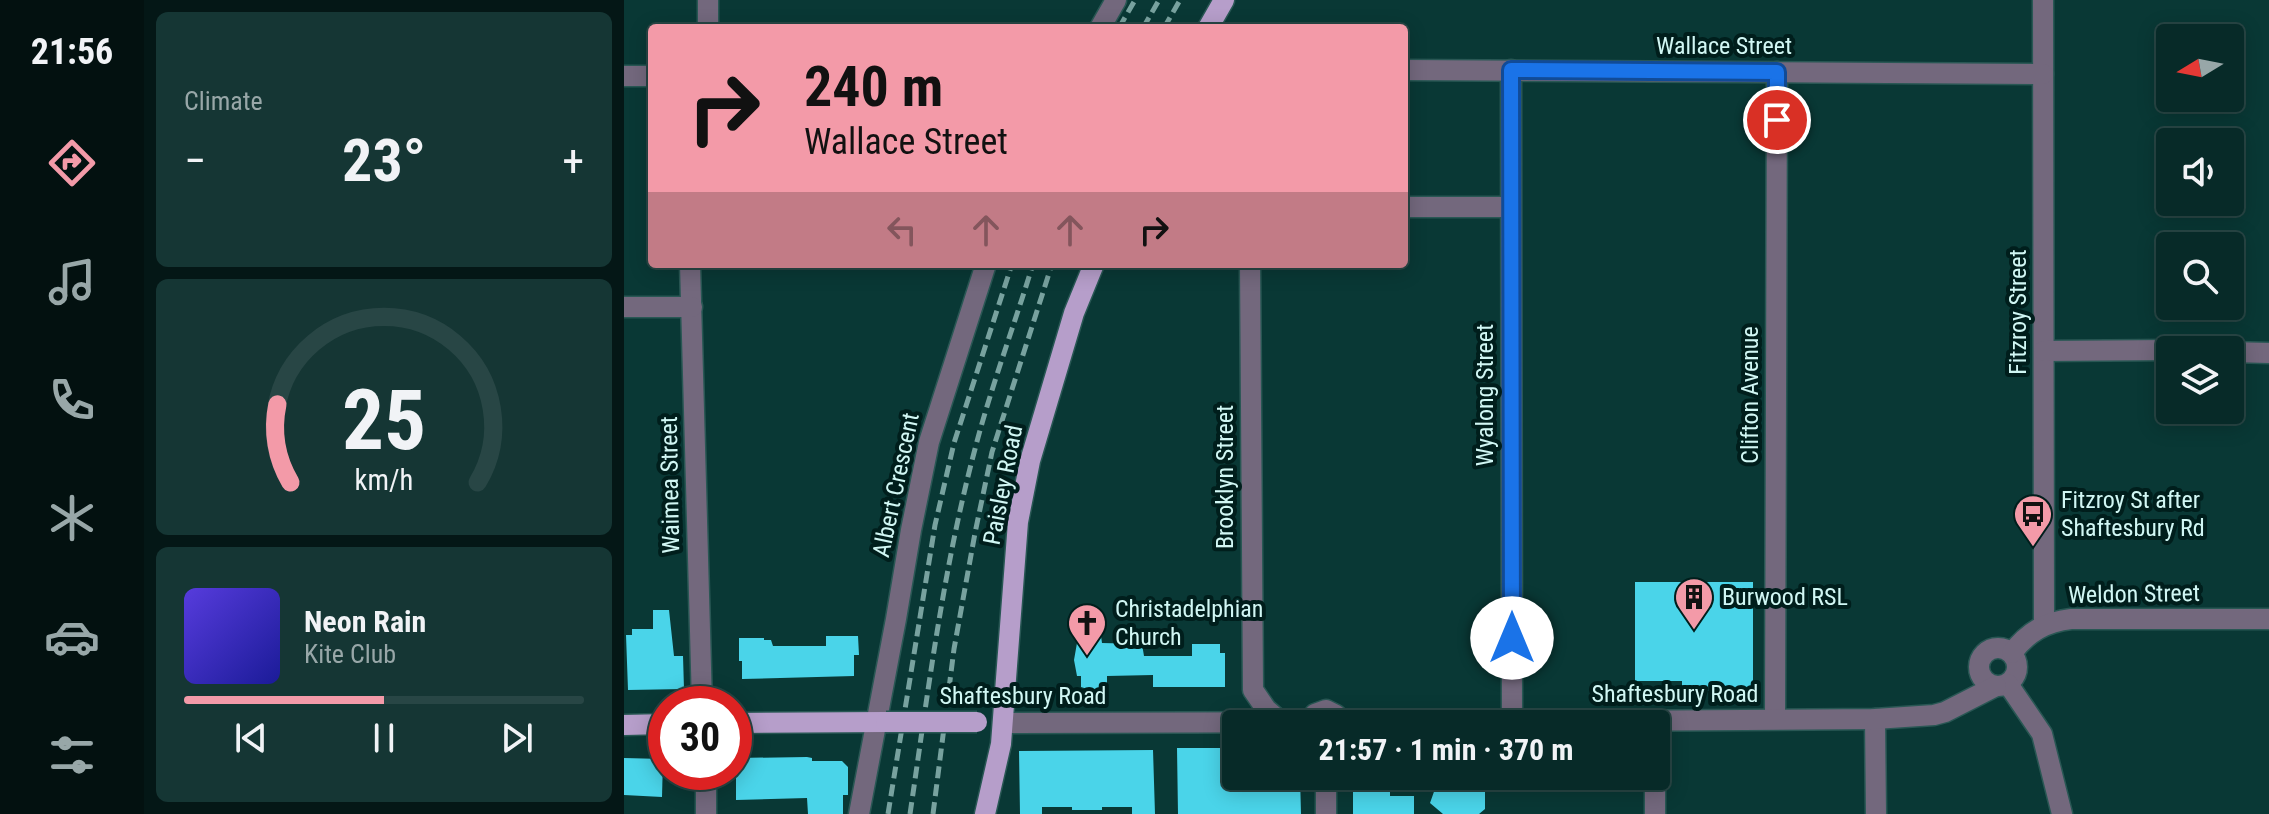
<!DOCTYPE html>
<html lang="en">
<head>
<meta charset="utf-8">
<style>
	:root { --surface:#072a28; --page:#153634; --text:#f1f3f6; --muted:#98a7a8; --line:#284645; --accent:#f39aa8 }
	body { margin:0; font-family:"Roboto Condensed",sans-serif; background:var(--page); color:var(--text); height:100vh; display:flex; flex-direction:column; font-size:30px; white-space:nowrap }
	* { box-sizing:border-box; margin:0 }
	p { font-size:26px; color:var(--muted) }
	.icon { flex:none; width:44px; height:44px; fill:none; stroke:currentColor; stroke-width:2; stroke-linecap:round; stroke-linejoin:round }
	.map { position:relative; flex:1; overflow:hidden }
	.sheet { display:flex; flex-direction:column; gap:12px; padding:12px; background:#041716; width:480px }
	.sheet>* { flex:none }
	.banner { position:absolute; left:24px; top:24px; width:760px; height:244px; border-radius:8px; box-shadow:0 4px 20px #0003,0 0 0 2px var(--line); background:#f39aa8; color:#111; overflow:hidden }
	.needle { width:52px; rotate:260deg }
	.buttons { position:absolute; left:1532px; top:24px; display:grid; gap:16px }
	.buttons a { display:grid; place-items:center; width:88px; height:88px; border-radius:8px; background:var(--surface); box-shadow:0 4px 20px #0003,0 0 0 2px var(--line); font-size:40px }
	.speed { position:absolute; left:24px; top:686px; display:flex; gap:16px; font-size:40px; font-weight:700; text-align:center }
	.speed>* { display:grid; place-content:center; width:104px; height:104px; border-radius:50%; background:var(--surface); box-shadow:0 4px 20px #0003,0 0 0 2px var(--line); line-height:1 }
	.speed .limit { border:12px solid #d22; background:#fff; color:#111 }
	.pin { position:absolute; display:grid; place-items:center; width:68px; height:68px; color:#fff; margin:-34px; border:4px solid #fff; border-radius:50%; box-shadow:0 2px 8px #0007 }
	.me { position:absolute; width:88px; margin:-44px; rotate:0deg; stroke-linejoin:round; filter:drop-shadow(0 0 6px #0008) }
	.turn { display:flex; align-items:center; gap:28px; height:168px; padding:0 24px; font-size:36px }
	.turn .icon { width:104px; height:104px; stroke-width:2.5 }
	.turn b { display:block; font-size:56px; line-height:68px }
	.lanes { display:flex; align-items:center; height:76px; padding:0 24px; background:#0003; justify-content:center; gap:40px; direction:ltr }
	.lanes .off { opacity:.35 }
	.big { font-size:60px; font-weight:700; line-height:1.1 }
	.sheet .tile { flex:1; display:flex; flex-direction:column; justify-content:center; gap:12px; min-width:0; padding:0 28px; border-radius:12px; background:var(--page) }
	.sheet .dial { align-items:center; gap:0 }
	.dial svg { height:208px; overflow:visible; fill:none; stroke:var(--line); stroke-width:7; stroke-linecap:round; text-anchor:middle }
	.dial text { fill:var(--text); stroke:none }
	.song { display:flex; align-items:center; gap:24px }
	.cover { width:96px; height:96px; border-radius:12px; background:linear-gradient(135deg,hsl(250 70% 55%),hsl(240 70% 35%)) }
	.played { height:8px; border-radius:4px; background:linear-gradient(90deg,var(--accent) 50%,var(--line) 50%) }
	.keys { display:flex; justify-content:space-around; direction:ltr }
	.heat { display:flex; justify-content:space-between; align-items:center; font-size:44px; direction:ltr }
	.trip { position:absolute; left:598px; top:710px; width:448px; height:80px; border-radius:8px; background:var(--surface); box-shadow:0 4px 20px #0003,0 0 0 2px var(--line); font-weight:700; line-height:80px; text-align:center }
	main { display:flex; flex:1; min-height:0 }
	.menu { display:flex; flex-direction:column; width:144px; justify-content:space-around; align-items:center; background:#031110; color:var(--muted) }
	.menu .icon { width:56px; height:56px }
	.menu .current { color:var(--accent) }
	.menu b { font-size:36px; color:var(--text) }
	.map>svg:first-child { display:block }
</style>
</head>
<body>
<main>
<nav class="menu">
<b>21:56</b>
<svg class="icon current" aria-label="directions" viewBox="0 0 24 24"><path d="M12 3l9 9-9 9-9-9zM9 14v-3h6M13 9l2 2-2 2"/></svg>
<svg class="icon" aria-label="music" viewBox="0 0 24 24"><path d="M9 18V5l10-2v13"/><circle cx="6" cy="18" r="3"/><circle cx="16" cy="16" r="3"/></svg>
<svg class="icon" aria-label="phone" viewBox="0 0 24 24"><path d="M5 4h4l2 5-3 2q2 4 5 5l2-3 5 2v4C11 20 4 13 5 4z"/></svg>
<svg class="icon" aria-label="climate" viewBox="0 0 24 24"><path d="M12 3v18M4 7l16 10M4 17L20 7"/></svg>
<svg class="icon" aria-label="car" viewBox="0 0 24 24"><path d="M5 17H2v-5l4-1 3-4h7l3 4 3 1v5h-3M9 17h6M6 11h13"/><circle cx="7" cy="17" r="2"/><circle cx="17" cy="17" r="2"/></svg>
<svg class="icon" aria-label="filters" viewBox="0 0 24 24"><path d="M4 7h16M4 17h16"/><circle cx="9" cy="7" r="2"/><circle cx="15" cy="17" r="2"/></svg>
</nav>
<section class="sheet">
<div class="tile"><p>Climate</p>
<div class="heat"><a>−</a><b class="big">23°</b><a>+</a></div>
</div>
<div class="tile dial"><svg viewBox="0 0 100 80">
<path d="M14 69A42 42 0 1 1 86 69"/>
<path d="M14 69A42 42 0 0 1 9 39" stroke="#f39aa8"/>
<text x="50" y="56" font-size="32" font-weight="700">25</text>
<text x="50" y="72" font-size="11">km/h</text>
</svg></div>
<div class="tile">
<div class="song"><i class="cover"></i><div><b>Neon Rain</b><p>Kite Club</p></div></div>
<div class="played"></div>
<div class="keys"><svg class="icon" aria-label="previous" viewBox="0 0 24 24"><path d="M18 5L8 12l10 7zM5 5v14"/></svg><svg class="icon" aria-label="pause" viewBox="0 0 24 24"><path d="M8 5v14M16 5v14"/></svg><svg class="icon" aria-label="next" viewBox="0 0 24 24"><path d="M6 5l10 7-10 7zM19 5v14"/></svg></div>
</div>
</section>
<div class="map">
<svg width="1645" height="814" viewBox="0 0 1645 814">
	<rect width="100%" height="100%" fill="#093835"/>
	<g fill="#4ad4e9">
		<polygon points="1011,582 1129,582 1129,691 1058,691 1058,681 1011,681"/>
		<polygon points="29,610 45,610 50,656 59,656 60,689 4,690 2,635 8,635 8,629 29,629"/>
		<polygon points="468,634 477,636 478,643 518,644 520,656 568,656 568,644 596,644 596,653 601,653 601,687 529,687 529,675 483,676 483,687 470,691 457,687 457,676 453,676 450,660 453,643 456,643 457,636"/>
		<polygon points="202,636 234,636 235,655 230,655 230,676 118,679 118,661 115,661 115,638 140,638 140,640 147,640 149,646 202,646"/>
		<polygon points="553,748 612,748 612,776 676,776 677,814 554,814"/>
		<polygon points="529,750 531,814 508,814 508,807 478,807 478,810 448,810 448,807 418,807 418,814 396,814 395,751"/>
		<polygon points="183,757 188,758 188,761 218,761 224,767 224,795 219,795 219,814 184,814 183,798 112,800 112,758"/>
		<polygon points="0,758 39,759 38,797 0,795"/>
		<polygon points="729,776 766,776 766,796 790,796 790,814 729,814"/>
		<polygon points="820,776 856,776 856,781 861,789 861,809 855,814 819,814 806,803 812,786 820,782"/>
	</g>
	<g fill="none" stroke-linecap="round" stroke-linejoin="round">
		<defs>
			<g id="minor">
				<polyline points="84,0 84,28"/>
				<polyline points="1419,0 1420,625"/>
				<polyline points="476,28 492,0"/>
				<polyline points="780,70 1419,74"/>
				<polyline points="887,70 888,720"/>
				<polyline points="0,76 28,76"/>
				<polyline points="780,207 886,207"/>
				<polyline points="66,264 78,704"/>
				<polyline points="626,264 629,690 642,709 657,722"/>
				<polyline points="0,307 68,307"/>
				<polyline points="1420,351 1546,350"/>
				<polyline points="1606,352 1645,353"/>
				<circle cx="1374" cy="667" r="19"/>
				<path d="M1388,653C1404,632 1421,622 1447,619H1645"/>
				<polyline points="1384,684 1418,734 1438,814"/>
				<polyline points="1151,719 1153,72"/>
				<polyline points="1251,719 1252,814"/>
				<polyline points="379,723 687,722"/>
				<polyline points="715,723 1251,719 1310,715 1321,712 1372,686"/>
				<polyline points="687,724 691,714 702,710 712,715 715,724"/>
				<polyline points="702,776 702,814"/>
				<polyline points="1031,776 1031,814"/>
				<polyline points="82,814 82,772"/>
				<polyline points="235,814 272,619 287,530 305,442 362,264"/>
			</g>
			<g id="major">
				<polyline points="584,28 600,0"/>
				<polyline points="110,723 262,722"/>
				<polyline points="0,725 42,724"/>
				<polyline points="361,814 377,744 394,522 406,461 450,313 470,264"/>
			</g>
		</defs>
		<use href="#minor" stroke="#295754" stroke-width="23"/>
		<use href="#major" stroke="#295754" stroke-width="23"/>
		<use href="#minor" stroke="#73687d" stroke-width="20"/>
		<use href="#major" stroke="#b69eca" stroke-width="20"/>
		<g stroke="#78a29f" stroke-width="5" stroke-dasharray="12 6" stroke-linecap="butt">
			<polyline points="495,28 511,0"/>
			<polyline points="519,28 535,0"/>
			<polyline points="540,28 556,0"/>
			<polyline points="264,814 311,525 330,443 388,264"/>
			<path d="M286,814C304,692 319,569 351,449C367,387 390,326 409,264"/>
			<polyline points="309,814 330,649 351,533 368,452 428,264"/>
		</g>
		<defs>
			<polyline id="major-bridge" points="262,722 353,722"/>
		</defs>
		<use href="#major-bridge" stroke="#295754" stroke-width="23" stroke-linecap="butt"/>
		<use href="#major-bridge" stroke="#b69eca" stroke-width="20"/>
	</g>
	<g fill="none" stroke-linecap="round" stroke-linejoin="round">
		<defs>
			<polyline id="route" points="888,638 887,70 1153,72 1153,120"/>
		</defs>
		<use href="#route" stroke="#114b97" stroke-width="20"/>
		<use href="#route" stroke="#1a73e8" stroke-width="14"/>
	</g>
	<defs>
		<symbol id="bus-pin" viewBox="-11 -11 22 30"><path d="M0 17L-7.5 6A9.5 9.5 0 1 1 7.5 6Z" fill="#f39aa8" stroke="#001e1c"/><path d="M-5-6H5V4H4V6H2V4H-2V6H-4V4H-5ZM-3.5-4V0h7V-4ZM-3.5 1.2v1.5H-2V1.2ZM2 1.2v1.5H3.5V1.2Z" fill="#111"/></symbol>
		<symbol id="building-pin" viewBox="-11 -11 22 30"><path d="M0 17L-7.5 6A9.5 9.5 0 1 1 7.5 6Z" fill="#f39aa8" stroke="#001e1c"/><path d="M-4-6H4V6H1V3H-1V6H-4ZM-2.5-4.3h1.7v1.8h-1.7ZM.8-4.3h1.7v1.8H.8ZM-2.5-1h1.7V.8h-1.7ZM.8-1h1.7V.8H.8Z" fill="#111"/></symbol>
		<symbol id="church-pin" viewBox="-11 -11 22 30"><path d="M0 17L-7.5 6A9.5 9.5 0 1 1 7.5 6Z" fill="#f39aa8" stroke="#001e1c"/><path d="M-1.2-6h2.4v3.5h3.3v2.4h-3.3V6h-2.4V-.1h-3.3v-2.4h3.3Z" fill="#111"/></symbol>
	</defs>
	<g fill-rule="evenodd">
		<use href="#bus-pin" x="1387" y="492" width="44" height="60"/>
		<use href="#building-pin" x="1048" y="575" width="44" height="60"/>
		<use href="#church-pin" x="441" y="601" width="44" height="60"/>
	</g>
	<g text-anchor="middle" dominant-baseline="central" stroke-width="8" stroke-linejoin="round" paint-order="stroke">
		<g font-size="24" fill="#d1f7f4" stroke="#001e1c">
			<text x="1100" y="46">Wallace Street</text>
			<text transform="translate(1394 312) rotate(-90)">Fitzroy Street</text>
			<text transform="translate(861 395) rotate(-90)">Wyalong Street</text>
			<text transform="translate(1126 395) rotate(-90)">Clifton Avenue</text>
			<text transform="translate(601 477) rotate(-90)">Brooklyn Street</text>
			<text transform="translate(46 485) rotate(-91)">Waimea Street</text>
			<text transform="translate(272 485) rotate(-78)">Albert Crescent</text>
			<text transform="translate(379 485) rotate(-79)">Paisley Road</text>
			<text transform="translate(1510 594) rotate(-1)">Weldon Street</text>
			<text x="1051" y="694">Shaftesbury Road</text>
			<text x="399" y="696">Shaftesbury Road</text>
		</g>
		<g font-size="24" fill="#d1f7f4" stroke="#001e1c" text-anchor="start">
			<text x="1437" y="500">Fitzroy St after<tspan x="1437" dy="28">Shaftesbury Rd</tspan></text>
			<text x="1098" y="597">Burwood RSL</text>
			<text x="491" y="609">Christadelphian<tspan x="491" dy="28">Church</tspan></text>
		</g>
	</g>
</svg>
<div class="buttons">
<a><svg class="needle" viewBox="-14 -14 28 28"><path d="M0-13l5 13h-10z" fill="#e53935"/><path d="M0 13l5-13h-10z" fill="#98a7a8"/></svg></a>
<a><svg class="icon" aria-label="sound" viewBox="0 0 24 24"><path d="M4 9h4l5-4v14l-5-4H4zM17 9q2 3 0 6"/></svg></a>
<a><svg class="icon" aria-label="search" viewBox="0 0 24 24"><circle cx="10" cy="10" r="6"/><path d="M15 15l6 6"/></svg></a>
<a><svg class="icon" aria-label="layers" viewBox="0 0 24 24"><path d="M12 4l9 5-9 5-9-5zM3 14l9 5 9-5"/></svg></a>
</div>
<div class="speed"><div class="limit">30</div></div>
<div class="pin" style="left:1153px;top:120px;background:#d93025"><svg class="icon" aria-label="arrive" viewBox="0 0 24 24"><path d="M6 21V4h12l-3 4 3 4H6"/></svg></div>
<svg class="me" style="left:888px;top:638px" viewBox="-20 -20 40 40"><circle r="19" fill="#fff"/><path d="M0-13L10 11 0 6-10 11z" fill="#1a73e8"/></svg>
<div class="trip">21:57 · 1 min · 370 m</div>
<div class="banner">
<div class="turn"><svg class="icon" aria-label="right" viewBox="0 0 24 24"><path d="M7 20v-9h11M14 6l5 5-5 5"/></svg><div><b>240 m</b>Wallace Street</div></div>
<div class="lanes"><svg class="icon off" aria-label="left" viewBox="0 0 24 24"><path d="M17 20v-9H6M10 6l-5 5 5 5"/></svg><svg class="icon off" aria-label="ahead" viewBox="0 0 24 24"><path d="M12 20V5M6 11l6-6 6 6"/></svg><svg class="icon off" aria-label="ahead" viewBox="0 0 24 24"><path d="M12 20V5M6 11l6-6 6 6"/></svg><svg class="icon" aria-label="right" viewBox="0 0 24 24"><path d="M7 20v-9h11M14 6l5 5-5 5"/></svg></div>
</div>
</div>
</main>
</body>
</html>
